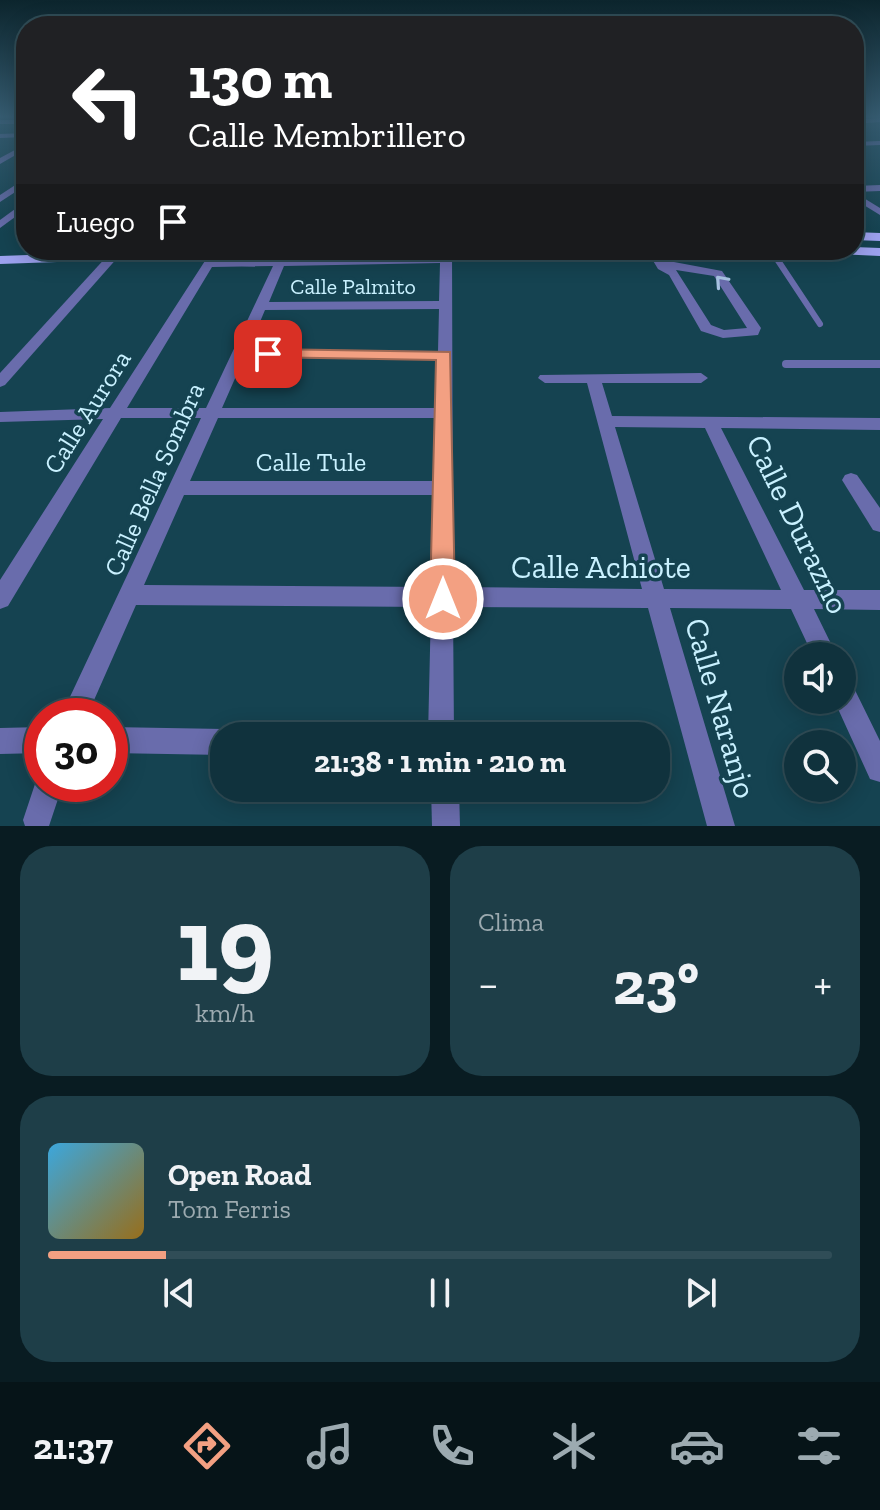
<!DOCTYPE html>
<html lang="es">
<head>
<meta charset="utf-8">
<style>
	:root { --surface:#10323d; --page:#1e3e48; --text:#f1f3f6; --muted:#9caab0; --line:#304d57; --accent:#f3a082 }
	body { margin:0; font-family:"Zilla Slab",serif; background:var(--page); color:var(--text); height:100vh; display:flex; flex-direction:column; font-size:30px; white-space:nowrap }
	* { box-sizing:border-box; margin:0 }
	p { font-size:26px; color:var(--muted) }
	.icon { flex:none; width:44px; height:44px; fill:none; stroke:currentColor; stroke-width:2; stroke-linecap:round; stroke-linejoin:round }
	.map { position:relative; height:826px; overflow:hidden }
	.side { display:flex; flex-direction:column; gap:20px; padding:20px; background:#091c22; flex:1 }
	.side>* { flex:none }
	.hud { position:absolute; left:16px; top:16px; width:848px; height:244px; border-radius:32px; box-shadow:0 4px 20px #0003,0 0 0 2px var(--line); background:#202124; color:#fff; overflow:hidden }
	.tools { position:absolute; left:784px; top:642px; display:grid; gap:16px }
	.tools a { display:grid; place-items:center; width:72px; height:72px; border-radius:50%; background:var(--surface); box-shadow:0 4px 20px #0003,0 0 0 2px var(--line); font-size:40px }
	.speed { position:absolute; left:24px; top:698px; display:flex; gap:16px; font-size:40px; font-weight:700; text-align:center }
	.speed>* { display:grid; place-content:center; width:104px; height:104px; border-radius:50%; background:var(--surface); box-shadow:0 4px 20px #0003,0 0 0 2px var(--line); line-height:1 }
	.speed .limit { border:12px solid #d22; background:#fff; color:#111 }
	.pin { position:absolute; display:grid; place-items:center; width:68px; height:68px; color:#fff; margin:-34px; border-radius:16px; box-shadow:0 4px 12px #0006 }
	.me { position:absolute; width:88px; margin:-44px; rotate:0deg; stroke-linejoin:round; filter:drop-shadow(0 0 6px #0008) }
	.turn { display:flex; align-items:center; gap:28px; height:168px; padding:0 40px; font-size:36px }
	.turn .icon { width:104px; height:104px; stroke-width:2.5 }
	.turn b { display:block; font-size:56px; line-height:68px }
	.then { display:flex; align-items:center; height:76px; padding:0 40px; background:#0003; gap:16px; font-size:30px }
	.big { font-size:60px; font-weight:800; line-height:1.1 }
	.side .tile { flex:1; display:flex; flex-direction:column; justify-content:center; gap:12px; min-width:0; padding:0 28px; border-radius:32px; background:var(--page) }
	.side .dial { align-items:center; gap:0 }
	.dial b { font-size:104px; line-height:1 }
	.song { display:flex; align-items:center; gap:24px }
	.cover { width:96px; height:96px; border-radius:12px; background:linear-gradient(135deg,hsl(200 70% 55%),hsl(40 70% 35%)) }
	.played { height:8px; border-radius:4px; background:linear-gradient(90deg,var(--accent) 15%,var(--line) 15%) }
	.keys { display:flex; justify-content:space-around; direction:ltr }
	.heat { display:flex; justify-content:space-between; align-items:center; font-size:44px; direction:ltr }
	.side .tiles { flex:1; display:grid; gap:20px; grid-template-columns:1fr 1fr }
	.tile:last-child { grid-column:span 2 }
	.trip { position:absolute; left:210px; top:722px; width:460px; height:80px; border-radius:32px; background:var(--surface); box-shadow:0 4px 20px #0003,0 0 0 2px var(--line); font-weight:800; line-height:80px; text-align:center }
	.menu { display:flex; height:128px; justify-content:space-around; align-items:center; background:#061418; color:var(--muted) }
	.menu .icon { width:56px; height:56px }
	.menu .active { color:var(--accent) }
	.menu b { font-size:36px; color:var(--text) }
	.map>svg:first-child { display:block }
</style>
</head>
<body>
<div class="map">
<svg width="880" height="826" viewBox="0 0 880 826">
	<rect width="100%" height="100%" fill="#154351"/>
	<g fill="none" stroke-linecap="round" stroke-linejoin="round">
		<polyline stroke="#598593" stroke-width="2" stroke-dasharray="3 3" stroke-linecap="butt" points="484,250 495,250 496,255 465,255 464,252 493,251 494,254 467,254 492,252"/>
		<polyline stroke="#696cac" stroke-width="6" points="773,253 820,324"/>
		<polyline stroke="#696cac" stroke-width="8" points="786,364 880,364"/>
		<g fill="#696cac" fill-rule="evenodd">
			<polygon points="880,118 880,122 854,124 854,120"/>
			<rect x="0" y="120" width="26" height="4"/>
			<polygon points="26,133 26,137 0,138 0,134"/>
			<polygon points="880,141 880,145 854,146 854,142"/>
			<polygon points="26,144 26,149 0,164 0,158"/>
			<polygon points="26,178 26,185 0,202 0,195"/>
			<polygon points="880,185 880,191 854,192 854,186"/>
			<polygon points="854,192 880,208 880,215 854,199"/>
			<polygon points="26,201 26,209 0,228 0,220"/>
			<path d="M212,250L222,252L216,260L440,257V250H452L453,587L642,589L587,383H545L538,378L540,375L701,373L708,378L701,383H602L612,416L880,418V430L721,428L804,590H880V610L814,609L837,656H813L791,609L670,608L735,826H707L648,608L453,607L454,736H428L431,607L136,605L87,716H61L201,418H121L8,606L0,609V580L103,419L0,422V412L110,408ZM440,263L439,301L269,302L284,266ZM273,266L206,408H127L212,267ZM439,309L438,351L248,350L265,310ZM244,358L438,359L436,408H222ZM218,418H436L435,481H190ZM615,427L705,428L781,590L664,589ZM184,495H434L432,587L144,585Z"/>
			<path d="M611,250L805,251L825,250L805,257L673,255L674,262L722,271L761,328L758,335L723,338L701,331L669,275L658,269L649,254L617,253ZM676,270L714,276L747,328L724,330L711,325Z"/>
			<polygon points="109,254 119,256 5,385 0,387 0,373"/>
			<polygon points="851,473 857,475 880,508 880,532 873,530 842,480 845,475"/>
			<polygon points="842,679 851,682 880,741 880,782 870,779 834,700 842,700"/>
			<polygon points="42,727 42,753 0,754 0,728"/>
			<polygon points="110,727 224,729 235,736 224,736 224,755 110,753"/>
			<polygon points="42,773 42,784 63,784 49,826 25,826 23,820 35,784"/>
			<polygon points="431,788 459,788 460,826 432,826"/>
		</g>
		<g fill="#9ca1ee" fill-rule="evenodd">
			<polygon points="854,232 880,233 880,241 854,240"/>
			<polygon points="854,247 880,248 880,256 837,254 830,250 854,250"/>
			<polygon points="166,250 292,250 285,254 0,264 0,256"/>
		</g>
	</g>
	<defs><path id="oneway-chevron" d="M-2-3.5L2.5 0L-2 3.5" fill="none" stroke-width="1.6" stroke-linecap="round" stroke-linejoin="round" transform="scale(2)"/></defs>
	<use stroke="#a7c2e2" href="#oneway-chevron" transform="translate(721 281) rotate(-132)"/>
	<linearGradient id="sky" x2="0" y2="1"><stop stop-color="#0c252d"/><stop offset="0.5" stop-color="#355b70"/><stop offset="1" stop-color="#355b70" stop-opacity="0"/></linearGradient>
	<rect width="880" height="233" fill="url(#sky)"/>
	<polygon fill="#f3a082" stroke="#9e6854" stroke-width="2" points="268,349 450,352 455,599 451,607 443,610 434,607 430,599 436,360 262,357 260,354"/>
	<g text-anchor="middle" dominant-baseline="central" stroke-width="7" stroke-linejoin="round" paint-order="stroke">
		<g font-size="22" fill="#c9f1ff" stroke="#154351">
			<text x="353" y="286">Calle Palmito</text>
		</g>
		<g font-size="26" fill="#c9f1ff" stroke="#154351">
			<text transform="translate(87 412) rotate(-58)">Calle Aurora</text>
			<text x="311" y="462">Calle Tule</text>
			<text transform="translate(154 479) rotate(-66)">Calle Bella Sombra</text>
		</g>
		<g font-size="32" fill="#c9f1ff" stroke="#154351">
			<text transform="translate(798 524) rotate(64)">Calle Durazno</text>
			<text x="601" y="567">Calle Achiote</text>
			<text transform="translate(721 708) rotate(74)">Calle Naranjo</text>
		</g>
	</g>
</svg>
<div class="tools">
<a><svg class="icon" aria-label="sound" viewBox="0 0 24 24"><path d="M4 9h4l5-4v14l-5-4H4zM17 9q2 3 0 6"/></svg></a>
<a><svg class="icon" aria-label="search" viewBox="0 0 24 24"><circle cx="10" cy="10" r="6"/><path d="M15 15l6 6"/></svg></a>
</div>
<div class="speed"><div class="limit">30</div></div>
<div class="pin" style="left:268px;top:354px;background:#d93025"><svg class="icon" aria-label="arrive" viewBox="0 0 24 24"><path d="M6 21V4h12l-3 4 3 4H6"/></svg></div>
<svg class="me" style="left:443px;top:599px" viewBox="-20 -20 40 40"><circle r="17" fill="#f3a082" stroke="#fff" stroke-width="3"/><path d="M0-11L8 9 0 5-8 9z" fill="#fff"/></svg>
<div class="trip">21:38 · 1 min · 210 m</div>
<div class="hud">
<div class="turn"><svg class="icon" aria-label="left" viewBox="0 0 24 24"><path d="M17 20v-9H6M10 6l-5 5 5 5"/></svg><div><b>130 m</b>Calle Membrillero</div></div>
<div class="then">Luego<svg class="icon" aria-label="arrive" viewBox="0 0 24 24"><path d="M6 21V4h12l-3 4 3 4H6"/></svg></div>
</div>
</div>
<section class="side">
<div class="tiles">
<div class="tile dial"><b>19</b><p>km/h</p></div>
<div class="tile"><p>Clima</p>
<div class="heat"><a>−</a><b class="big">23°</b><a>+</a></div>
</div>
<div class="tile">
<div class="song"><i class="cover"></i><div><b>Open Road</b><p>Tom Ferris</p></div></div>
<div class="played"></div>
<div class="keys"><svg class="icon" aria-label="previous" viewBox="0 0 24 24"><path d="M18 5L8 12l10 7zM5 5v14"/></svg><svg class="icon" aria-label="pause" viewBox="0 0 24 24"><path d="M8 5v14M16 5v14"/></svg><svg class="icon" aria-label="next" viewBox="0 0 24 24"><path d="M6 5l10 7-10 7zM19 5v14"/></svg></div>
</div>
</div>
</section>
<nav class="menu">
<b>21:37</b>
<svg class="icon active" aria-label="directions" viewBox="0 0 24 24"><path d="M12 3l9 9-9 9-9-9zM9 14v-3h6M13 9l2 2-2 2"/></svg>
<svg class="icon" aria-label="music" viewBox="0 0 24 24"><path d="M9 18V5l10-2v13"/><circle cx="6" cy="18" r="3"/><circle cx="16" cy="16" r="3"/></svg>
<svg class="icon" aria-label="phone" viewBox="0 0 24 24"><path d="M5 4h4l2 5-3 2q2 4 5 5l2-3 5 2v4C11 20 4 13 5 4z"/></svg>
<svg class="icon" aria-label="climate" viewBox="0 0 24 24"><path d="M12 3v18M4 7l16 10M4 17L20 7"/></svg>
<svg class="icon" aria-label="car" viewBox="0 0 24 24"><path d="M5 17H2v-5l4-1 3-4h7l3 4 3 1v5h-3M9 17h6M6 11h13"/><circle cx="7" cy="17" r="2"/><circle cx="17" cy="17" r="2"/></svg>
<svg class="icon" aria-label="filters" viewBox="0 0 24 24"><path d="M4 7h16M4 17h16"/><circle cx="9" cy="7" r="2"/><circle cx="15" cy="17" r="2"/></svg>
</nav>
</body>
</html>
